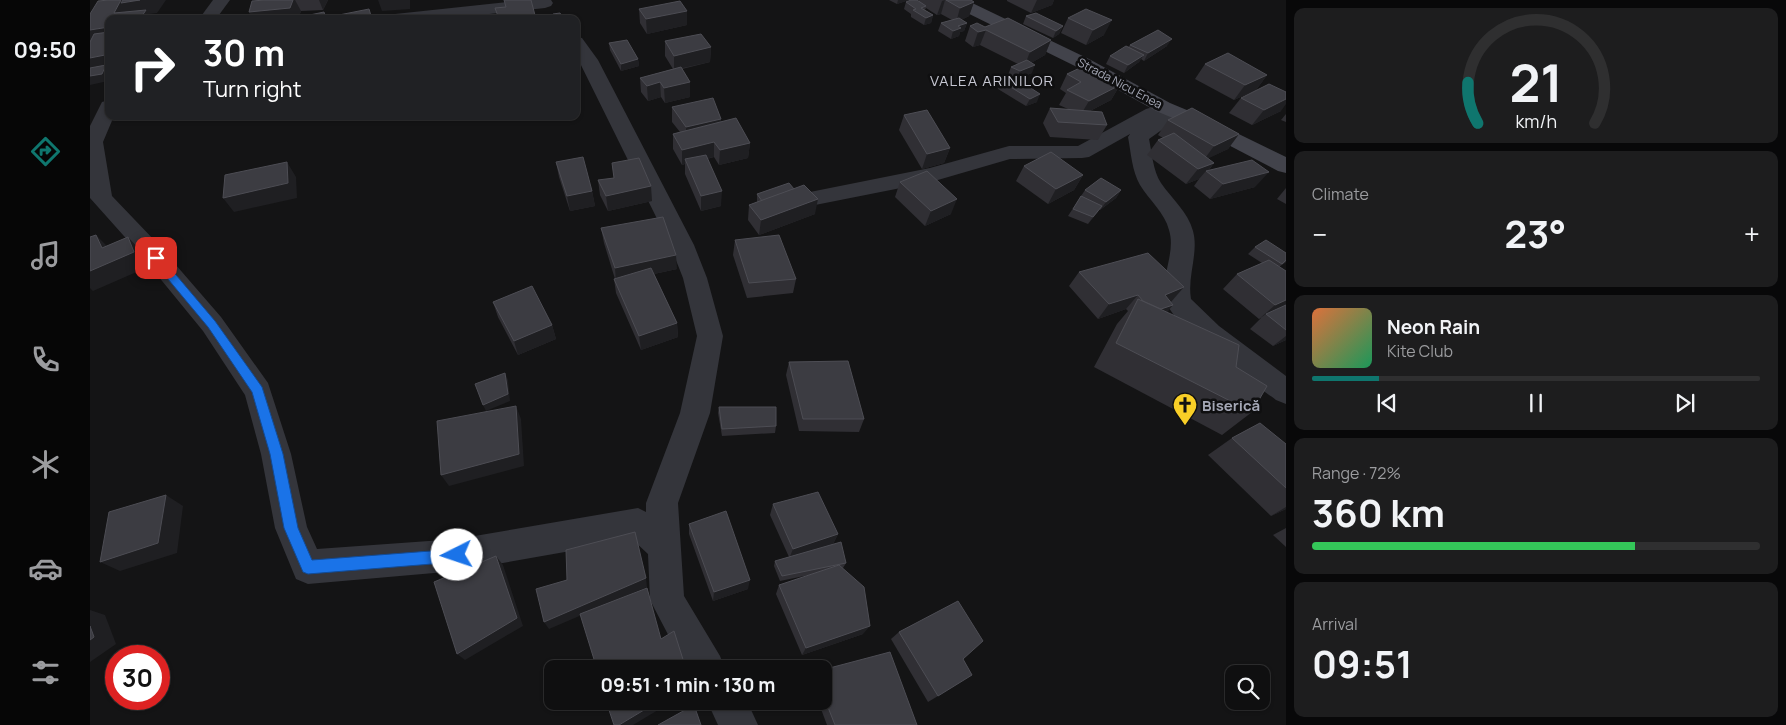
<!DOCTYPE html>
<html lang="en">
<head>
<meta charset="utf-8">
<style>
	:root { --surface:#0f0f10; --page:#1d1d1e; --text:#f1f3f6; --muted:#9b9c9f; --line:#2f2f30; --accent:#0f766e }
	body { margin:0; font-family:Manrope,sans-serif; background:var(--page); color:var(--text); height:100vh; display:flex; flex-direction:column; font-size:19px; white-space:nowrap }
	* { box-sizing:border-box; margin:0 }
	p { font-size:16px; color:var(--muted) }
	.icon { flex:none; width:28px; height:28px; fill:none; stroke:currentColor; stroke-width:2; stroke-linecap:round; stroke-linejoin:round }
	.map { position:relative; flex:1; overflow:hidden }
	.sheet { display:flex; flex-direction:column; gap:8px; padding:8px; background:#080809; width:500px }
	.sheet>* { flex:none }
	.hud { position:absolute; left:15px; top:15px; width:475px; height:105px; border-radius:10px; box-shadow:0 1px 4px #0004,0 0 0 1px var(--line); background:#202124; color:#fff; overflow:hidden }
	.controls { position:absolute; left:1135px; top:665px; display:grid; gap:10px }
	.controls a { display:grid; place-items:center; width:45px; height:45px; border-radius:10px; background:var(--surface); box-shadow:0 1px 4px #0004,0 0 0 1px var(--line); font-size:25px }
	.speed { position:absolute; left:15px; top:645px; display:flex; gap:10px; font-size:25px; font-weight:700; text-align:center }
	.speed>* { display:grid; place-content:center; width:65px; height:65px; border-radius:50%; background:var(--surface); box-shadow:0 1px 4px #0004,0 0 0 1px var(--line); line-height:1 }
	.speed .limit { border:8px solid #d22; background:#fff; color:#111 }
	.pin { position:absolute; display:grid; place-items:center; width:42px; height:42px; color:#fff; margin:-21px; border-radius:10px; box-shadow:0 2px 8px #0006 }
	.me { position:absolute; width:55px; margin:-28px; rotate:266deg; stroke-linejoin:round; filter:drop-shadow(0 0 4px #0008) }
	.turn { display:flex; align-items:center; gap:18px; height:105px; padding:0 15px; font-size:22px }
	.turn .icon { width:65px; height:65px; stroke-width:2.5 }
	.turn b { display:block; font-size:35px; line-height:42px }
	.big { font-size:38px; font-weight:700; line-height:1.1 }
	.sheet .card { flex:1; display:flex; flex-direction:column; justify-content:center; gap:8px; min-width:0; padding:0 18px; border-radius:10px; background:var(--page) }
	.sheet .dial { align-items:center; gap:0 }
	.dial svg { height:130px; overflow:visible; fill:none; stroke:var(--line); stroke-width:7; stroke-linecap:round; text-anchor:middle }
	.dial text { fill:var(--text); stroke:none }
	.song { display:flex; align-items:center; gap:15px }
	.cover { width:60px; height:60px; border-radius:8px; background:linear-gradient(135deg,hsl(20 70% 55%),hsl(150 70% 35%)) }
	.played { height:5px; border-radius:2px; background:linear-gradient(90deg,var(--accent) 15%,var(--line) 15%) }
	.keys { display:flex; justify-content:space-around; direction:ltr }
	.heat { display:flex; justify-content:space-between; align-items:center; font-size:28px; direction:ltr }
	.charge { height:8px; border-radius:4px; background:linear-gradient(90deg,#34c759 72%,var(--line) 0) }
	.trip { position:absolute; left:454px; top:660px; width:288px; height:50px; border-radius:10px; background:var(--surface); box-shadow:0 1px 4px #0004,0 0 0 1px var(--line); font-weight:700; line-height:50px; text-align:center }
	main { display:flex; flex:1; min-height:0 }
	.tabs { display:flex; flex-direction:column; width:90px; justify-content:space-around; align-items:center; background:#060606; color:var(--muted) }
	.tabs .icon { width:35px; height:35px }
	.tabs .selected { color:var(--accent) }
	.tabs b { font-size:22px; color:var(--text) }
	.map>svg:first-child { display:block }
</style>
</head>
<body>
<main>
<nav class="tabs">
<b>09:50</b>
<svg class="icon selected" aria-label="directions" viewBox="0 0 24 24"><path d="M12 3l9 9-9 9-9-9zM9 14v-3h6M13 9l2 2-2 2"/></svg>
<svg class="icon" aria-label="music" viewBox="0 0 24 24"><path d="M9 18V5l10-2v13"/><circle cx="6" cy="18" r="3"/><circle cx="16" cy="16" r="3"/></svg>
<svg class="icon" aria-label="phone" viewBox="0 0 24 24"><path d="M5 4h4l2 5-3 2q2 4 5 5l2-3 5 2v4C11 20 4 13 5 4z"/></svg>
<svg class="icon" aria-label="climate" viewBox="0 0 24 24"><path d="M12 3v18M4 7l16 10M4 17L20 7"/></svg>
<svg class="icon" aria-label="car" viewBox="0 0 24 24"><path d="M5 17H2v-5l4-1 3-4h7l3 4 3 1v5h-3M9 17h6M6 11h13"/><circle cx="7" cy="17" r="2"/><circle cx="17" cy="17" r="2"/></svg>
<svg class="icon" aria-label="filters" viewBox="0 0 24 24"><path d="M4 7h16M4 17h16"/><circle cx="9" cy="7" r="2"/><circle cx="15" cy="17" r="2"/></svg>
</nav>
<div class="map">
<svg width="1196" height="725" viewBox="0 0 1196 725">
	<rect width="100%" height="100%" fill="#141415"/>
	<g fill="none" stroke-linecap="round" stroke-linejoin="round">
		<g fill="#34353b" fill-rule="evenodd">
			<polygon points="123,0 140,0 126,19 109,19"/>
			<polygon points="437,0 461,0 463,3 461,6 455,8 354,19 297,19 299,15 305,14"/>
			<polygon points="486,37 492,38 508,60 604,245 617,278 633,336 620,413 588,503 594,596 630,656 635,669 596,669 560,600 558,554 543,540 367,571 218,584 206,579 185,528 171,454 155,395 113,331 50,254 0,198 0,126 12,102 19,100 19,116 24,116 13,142 22,196 66,242 131,317 178,383 201,454 217,527 227,549 367,539 548,508 556,512 556,503 590,413 607,336 593,278 580,245 486,55"/>
			<path d="M1063,107L1070,109L1073,113L1116,118L1119,122L1116,126L1109,128L1080,124L1059,139C1062,153 1063,171 1071,183C1082,199 1098,212 1103,231C1109,253 1097,276 1101,299L1129,326L1196,376V404L1186,400C1162,382 1079,325 1075,298C1071,275 1086,252 1079,230C1075,213 1059,200 1050,185C1042,171 1041,153 1038,137L1040,134L999,157L992,158L920,159L841,182L720,206L712,204L709,199L712,194L720,192L840,168L919,146H988L1056,109Z"/>
			<polygon points="617,701 657,701 668,725 628,725"/>
		</g>
		<polygon fill="#42434b" fill-rule="evenodd" points="855,0 876,0 999,59 1080,103 1116,118 1196,157 1196,173 1188,171 1102,126 1066,111 987,67 857,3"/>
	</g>
	<g fill="#302f34">
		<polygon points="175,0 238,0 233,10 211,11 208,19 163,19 159,12"/>
		<polygon points="799,0 819,0 807,4"/>
		<polygon points="829,0 881,0 884,2 879,16 871,20 877,23 874,31 870,32 869,36 861,39 848,31 851,23 862,20 851,14 847,15 836,8 835,10 843,15 841,23 834,25 821,17 821,14 814,9 816,2 829,1"/>
		<polygon points="917,0 964,0 962,5 941,13 917,1"/>
		<polygon points="549,9 597,25 557,34 550,23"/>
		<polygon points="936,16 973,26 969,34 963,38 933,24"/>
		<polygon points="978,18 1014,35 996,45 971,33"/>
		<polygon points="880,26 895,27 961,40 955,55 941,63 942,73 926,79 947,102 936,106 908,89 911,81 922,76 918,75 921,67 928,64 890,45 883,47 875,41"/>
		<polygon points="575,41 621,47 620,62 592,69 600,82 600,97 575,103 571,97 558,101 551,92 550,78 583,69 575,56"/>
		<polygon points="519,43 548,59 549,66 531,71 520,50"/>
		<polygon points="1040,45 1077,46 1054,61 1051,59 1049,62 1034,73 1016,64 1020,56 1038,47"/>
		<polygon points="1115,64 1177,75 1166,90 1144,100 1105,79"/>
		<polygon points="977,74 1030,85 1021,100 1000,111 1017,125 1008,140 960,137 953,123 960,108 978,109 969,105 976,93 970,89"/>
		<polygon points="1151,98 1191,111 1162,125 1139,113"/>
		<polygon points="582,107 631,122 660,143 658,158 629,165 624,157 617,159 631,206 611,211 595,174 595,164 592,165 583,149 583,134 590,132 582,122"/>
		<polygon points="1196,114 1196,122 1191,120"/>
		<polygon points="814,115 860,148 854,163 832,169 809,130"/>
		<polygon points="1078,120 1149,134 1138,149 1118,158 1124,163 1119,170 1165,187 1120,199 1104,186 1109,179 1096,184 1057,155 1068,140 1073,138 1068,135"/>
		<polygon points="466,162 502,191 505,206 480,211 469,177"/>
		<polygon points="934,166 993,175 984,190 958,204 926,181"/>
		<polygon points="508,180 562,201 518,211 510,195"/>
		<polygon points="810,182 861,214 835,226 805,197"/>
		<polygon points="1196,188 1196,204 1187,199"/>
		<polygon points="704,189 725,214 669,235 658,220 659,205 667,202 667,194"/>
		<polygon points="995,190 1031,190 1026,198 1010,210 1010,209 998,224 978,216"/>
		<polygon points="511,228 587,269 564,274 587,323 588,337 551,350 526,293 524,279 525,279 514,243"/>
		<polygon points="645,240 706,279 703,293 657,298 643,255"/>
		<polygon points="1165,247 1196,253 1196,262 1189,267 1196,271 1196,340 1183,346 1160,329 1171,318 1169,319 1133,289 1147,274 1172,263 1158,254"/>
		<polygon points="989,272 1081,302 1083,305 1077,312 1146,367 1162,412 1132,435 1004,367 1027,324 1038,311 1036,309 1008,319 979,286"/>
		<polygon points="403,302 462,325 466,339 428,355 408,317"/>
		<polygon points="699,362 774,419 769,432 709,431 696,375"/>
		<polygon points="629,407 686,426 685,433 632,436 628,413"/>
		<polygon points="1142,438 1196,444 1196,509 1181,516 1118,455"/>
		<polygon points="683,504 748,534 743,544 756,563 753,568 752,568 773,634 712,655 686,594 689,585 724,574 690,581 684,566 685,561 699,557 680,515"/>
		<polygon points="599,524 658,589 623,601 599,534"/>
		<polygon points="1196,528 1196,547 1183,535"/>
		<polygon points="809,632 873,659 848,696 838,702 801,639"/>
		<polygon points="732,670 827,725 737,725 728,701 732,701"/>
	</g>
	<g fill="#1f1f22">
		<polygon points="31,0 76,0 67,13 59,14 62,19 50,19 24,13"/>
		<polygon points="199,0 205,0 211,11 208,19 163,19 159,12"/>
		<polygon points="229,0 238,0 233,10"/>
		<polygon points="288,0 320,0 320,9 292,11"/>
		<polygon points="808,0 819,0 807,4"/>
		<polygon points="855,0 851,14 847,15 852,1"/>
		<polygon points="947,0 964,0 962,5 941,13"/>
		<polygon points="884,2 879,16 866,23 870,8"/>
		<polygon points="597,11 597,25 557,34 556,19"/>
		<polygon points="843,15 841,23 834,25 836,18"/>
		<polygon points="1022,20 1014,35 996,45 1003,30"/>
		<polygon points="877,23 874,31 870,32 869,36 861,39 863,31 868,26"/>
		<polygon points="973,26 969,34 963,38 966,31"/>
		<polygon points="19,27 19,43 0,46 0,30"/>
		<polygon points="896,30 890,45 883,47 888,32"/>
		<polygon points="1082,39 1077,46 1054,61 1058,53"/>
		<polygon points="961,40 955,55 934,67 940,52"/>
		<polygon points="621,47 620,62 584,70 584,56"/>
		<polygon points="19,50 19,79 18,81 0,85 0,58"/>
		<polygon points="1054,55 1049,62 1034,73 1038,65"/>
		<polygon points="548,59 549,66 531,71 531,64"/>
		<polygon points="945,65 942,73 926,79 930,71"/>
		<polygon points="1177,75 1166,90 1144,100 1155,85"/>
		<polygon points="570,82 571,97 558,101 557,86"/>
		<polygon points="600,82 600,97 575,103 574,88"/>
		<polygon points="1030,85 1021,100 990,116 999,101"/>
		<polygon points="950,94 947,102 936,106 940,99"/>
		<polygon points="1196,99 1196,104 1191,111 1162,125 1174,110"/>
		<polygon points="631,119 631,134 596,142 596,127"/>
		<polygon points="1149,134 1138,149 1113,161 1124,146"/>
		<polygon points="624,142 624,157 597,163 595,159 595,164 592,165 592,150"/>
		<polygon points="660,143 658,158 629,165 630,150"/>
		<polygon points="860,148 854,163 832,169 837,154"/>
		<polygon points="197,162 206,177 207,198 144,212 133,198"/>
		<polygon points="1124,163 1117,172 1116,171 1109,179 1096,184 1108,169"/>
		<polygon points="1179,172 1165,187 1120,199 1133,184"/>
		<polygon points="993,175 984,190 958,204 966,189"/>
		<polygon points="561,186 562,201 518,211 516,196"/>
		<polygon points="1031,190 1026,198 1010,210 1016,202"/>
		<polygon points="502,191 505,206 480,211 477,196"/>
		<polygon points="632,191 631,206 611,211 611,196"/>
		<polygon points="728,199 725,214 669,235 671,220"/>
		<polygon points="867,199 861,214 835,226 841,211"/>
		<polygon points="1012,206 1007,213 998,224 1003,217"/>
		<polygon points="6,235 21,250 38,237 52,252 58,267 3,291 0,288 0,271 12,248"/>
		<polygon points="586,255 587,269 526,282 525,268"/>
		<polygon points="1094,287 1081,302 1063,310 1075,295"/>
		<polygon points="1048,295 1036,309 1008,319 1019,304"/>
		<polygon points="1196,300 1196,307 1176,314 1169,319 1185,305"/>
		<polygon points="1083,305 1070,320 1064,312"/>
		<polygon points="587,323 588,337 551,350 549,336"/>
		<polygon points="462,325 466,339 428,355 424,341"/>
		<polygon points="1196,336 1196,340 1183,346"/>
		<polygon points="415,373 418,380 420,401 396,411 393,405"/>
		<polygon points="426,406 431,419 434,466 359,486 351,475"/>
		<polygon points="76,495 93,506 87,553 30,571 10,562"/>
		<polygon points="1196,507 1196,509 1181,516"/>
		<polygon points="748,534 743,544 699,559 703,549"/>
		<polygon points="406,556 413,565 433,626 375,660 367,654"/>
		<polygon points="556,578 557,587 459,629 454,622"/>
		<polygon points="660,580 658,589 623,601 624,592"/>
		<polygon points="0,610 15,615 26,644 0,662"/>
		<polygon points="780,626 773,634 712,655 716,648"/>
		<polygon points="569,701 583,701 543,725 529,725"/>
	</g>
	<g fill="#3c3c42" stroke="#4d4d54">
		<polygon points="19,0 31,0 24,13 56,10 50,19 19,19 19,27 0,30 0,14 8,1"/>
		<polygon points="33,0 50,0 31,3"/>
		<polygon points="175,0 203,0 200,8 159,12 162,1"/>
		<polygon points="414,0 441,0 446,19 409,19 405,8 416,7"/>
		<polygon points="821,0 827,0 836,6 831,8 843,15 836,18 823,10 826,9 816,2"/>
		<polygon points="856,0 881,0 884,2 870,8"/>
		<polygon points="590,1 597,11 556,19 549,9"/>
		<polygon points="279,9 282,19 251,19 249,15"/>
		<polygon points="996,9 1022,20 1003,30 978,18"/>
		<polygon points="234,12 236,19 216,19 215,16"/>
		<polygon points="470,13 474,19 464,19 463,14"/>
		<polygon points="946,13 973,26 966,31 936,16"/>
		<polygon points="869,18 877,23 868,26 871,28 863,31 851,23"/>
		<polygon points="918,18 961,40 940,52 896,30 888,32 880,26 887,23 895,27"/>
		<polygon points="1068,30 1082,39 1058,53 1040,45"/>
		<polygon points="19,32 19,50 15,55 0,58 0,42 4,34"/>
		<polygon points="611,34 621,47 584,56 575,41"/>
		<polygon points="537,40 548,59 531,64 519,43"/>
		<polygon points="1036,46 1054,55 1038,65 1020,56"/>
		<polygon points="1138,53 1177,75 1155,85 1115,64"/>
		<polygon points="937,60 945,65 930,71 921,67"/>
		<polygon points="16,65 12,74 0,76 0,68"/>
		<polygon points="994,66 1030,85 999,101 977,90 991,82 977,74"/>
		<polygon points="591,67 600,82 574,88 570,82 557,86 550,78"/>
		<polygon points="922,76 950,94 940,99 911,81"/>
		<polygon points="1179,84 1196,92 1196,99 1174,110 1151,98"/>
		<polygon points="623,98 631,119 596,127 582,107"/>
		<polygon points="960,108 1012,112 1017,125 968,122"/>
		<polygon points="1102,108 1149,134 1124,146 1078,120"/>
		<polygon points="837,110 860,148 837,154 814,115"/>
		<polygon points="646,118 660,143 630,150 624,142 592,150 583,134"/>
		<polygon points="1084,133 1124,163 1108,169 1068,140"/>
		<polygon points="961,152 993,175 966,189 934,166"/>
		<polygon points="616,155 632,191 611,196 595,159"/>
		<polygon points="493,157 502,191 477,196 466,162"/>
		<polygon points="549,158 561,186 516,196 508,180 524,178 522,163"/>
		<polygon points="1162,160 1179,172 1133,184 1116,171"/>
		<polygon points="197,162 198,183 133,198 135,175"/>
		<polygon points="837,171 867,199 841,211 810,182"/>
		<polygon points="1011,178 1031,190 1016,202 995,190"/>
		<polygon points="699,183 704,189 672,201 667,194"/>
		<polygon points="714,185 728,199 671,220 659,205"/>
		<polygon points="991,196 1012,206 1003,217 983,209"/>
		<polygon points="573,217 586,255 525,268 511,228"/>
		<polygon points="6,235 12,248 38,237 44,252 0,271 0,237"/>
		<polygon points="689,235 706,279 659,283 645,240"/>
		<polygon points="1176,240 1196,253 1196,260 1192,264 1165,247"/>
		<polygon points="1058,253 1094,287 1075,295 1083,305 1071,309 1053,301 1048,295 1019,304 989,272"/>
		<polygon points="1179,260 1196,271 1196,300 1185,305 1147,274"/>
		<polygon points="561,268 587,323 549,336 524,279"/>
		<polygon points="442,286 462,325 424,341 403,302"/>
		<polygon points="1048,299 1149,345 1146,367 1177,386 1162,412 1026,343"/>
		<polygon points="1196,305 1196,330 1176,314"/>
		<polygon points="758,361 774,419 713,419 699,362"/>
		<polygon points="415,373 418,394 393,405 385,384"/>
		<polygon points="426,406 429,454 351,475 347,421"/>
		<polygon points="629,407 686,407 686,426 632,429"/>
		<polygon points="1170,423 1196,444 1196,488 1142,438"/>
		<polygon points="728,492 748,534 703,549 683,504"/>
		<polygon points="76,495 68,543 10,562 19,512"/>
		<polygon points="636,511 660,580 624,592 599,524"/>
		<polygon points="545,532 556,578 454,622 446,589 477,580 476,550"/>
		<polygon points="751,542 756,563 692,576 685,561"/>
		<polygon points="406,556 427,618 367,654 344,582"/>
		<polygon points="749,565 774,587 780,626 716,648 689,585"/>
		<polygon points="557,588 571,639 584,631 596,669 507,669 490,614"/>
		<polygon points="868,601 893,641 873,659 882,675 848,696 809,632"/>
		<polygon points="0,626 4,637 0,640"/>
		<polygon points="800,652 827,725 745,725 732,692 732,670"/>
		<polygon points="516,701 569,701 529,725 524,725"/>
		<polygon points="604,705 611,725 568,725"/>
	</g>
	<polygon fill="#1a73e8" stroke="#114b97" points="66,255 70,256 125,321 172,387 193,454 208,528 222,560 367,549 372,551 374,555 372,560 367,562 218,574 213,572 194,528 180,454 162,392 118,327 63,261 61,258"/>
	<defs>
		<symbol id="church-pin" viewBox="-11 -11 22 30"><path d="M0 17L-7.5 6A9.5 9.5 0 1 1 7.5 6Z" fill="#f9cf27" stroke="#0f0f10"/><path d="M-1.2-6h2.4v3.5h3.3v2.4h-3.3V6h-2.4V-.1h-3.3v-2.4h3.3Z" fill="#111"/></symbol>
	</defs>
	<g fill-rule="evenodd">
		<use href="#church-pin" x="1081" y="391" width="28" height="38"/>
	</g>
	<g text-anchor="middle" dominant-baseline="central" stroke-width="5" stroke-linejoin="round" paint-order="stroke">
		<g font-size="12" fill="#a5a8b6" stroke="#0f0f10">
			<text transform="translate(1030 83) rotate(28)">Strada Nicu Enea</text>
		</g>
		<g font-size="15" letter-spacing="1" fill="#c6c7d2" stroke="#0f0f10">
			<text x="902" y="80">VALEA ARINILOR</text>
		</g>
		<g font-size="15" font-weight="bold" fill="#a5a8b6" stroke="#0f0f10" text-anchor="start">
			<text x="1112" y="405">Biserică</text>
		</g>
	</g>
</svg>
<div class="controls">
<a><svg class="icon" aria-label="search" viewBox="0 0 24 24"><circle cx="10" cy="10" r="6"/><path d="M15 15l6 6"/></svg></a>
</div>
<div class="speed"><div class="limit">30</div></div>
<div class="pin" style="left:66px;top:258px;background:#d93025"><svg class="icon" aria-label="arrive" viewBox="0 0 24 24"><path d="M6 21V4h12l-3 4 3 4H6"/></svg></div>
<svg class="me" style="left:367px;top:555px" viewBox="-20 -20 40 40"><circle r="19" fill="#fff"/><path d="M0-13L10 11 0 6-10 11z" fill="#1a73e8"/></svg>
<div class="trip">09:51 · 1 min · 130 m</div>
<div class="hud">
<div class="turn"><svg class="icon" aria-label="right" viewBox="0 0 24 24"><path d="M7 20v-9h11M14 6l5 5-5 5"/></svg><div><b>30 m</b>Turn right</div></div>
</div>
</div>
<section class="sheet">
<div class="card dial"><svg viewBox="0 0 100 80">
<path d="M14 69A42 42 0 1 1 86 69"/>
<path d="M14 69A42 42 0 0 1 8 44" stroke="#0f766e"/>
<text x="50" y="56" font-size="32" font-weight="700">21</text>
<text x="50" y="72" font-size="11">km/h</text>
</svg></div>
<div class="card"><p>Climate</p>
<div class="heat"><a>−</a><b class="big">23°</b><a>+</a></div>
</div>
<div class="card">
<div class="song"><i class="cover"></i><div><b>Neon Rain</b><p>Kite Club</p></div></div>
<div class="played"></div>
<div class="keys"><svg class="icon" aria-label="previous" viewBox="0 0 24 24"><path d="M18 5L8 12l10 7zM5 5v14"/></svg><svg class="icon" aria-label="pause" viewBox="0 0 24 24"><path d="M8 5v14M16 5v14"/></svg><svg class="icon" aria-label="next" viewBox="0 0 24 24"><path d="M6 5l10 7-10 7zM19 5v14"/></svg></div>
</div>
<div class="card"><p>Range · 72%</p><b class="big">360 km</b><div class="charge"></div></div>
<div class="card"><p>Arrival</p><b class="big">09:51</b></div>
</section>
</main>
</body>
</html>
